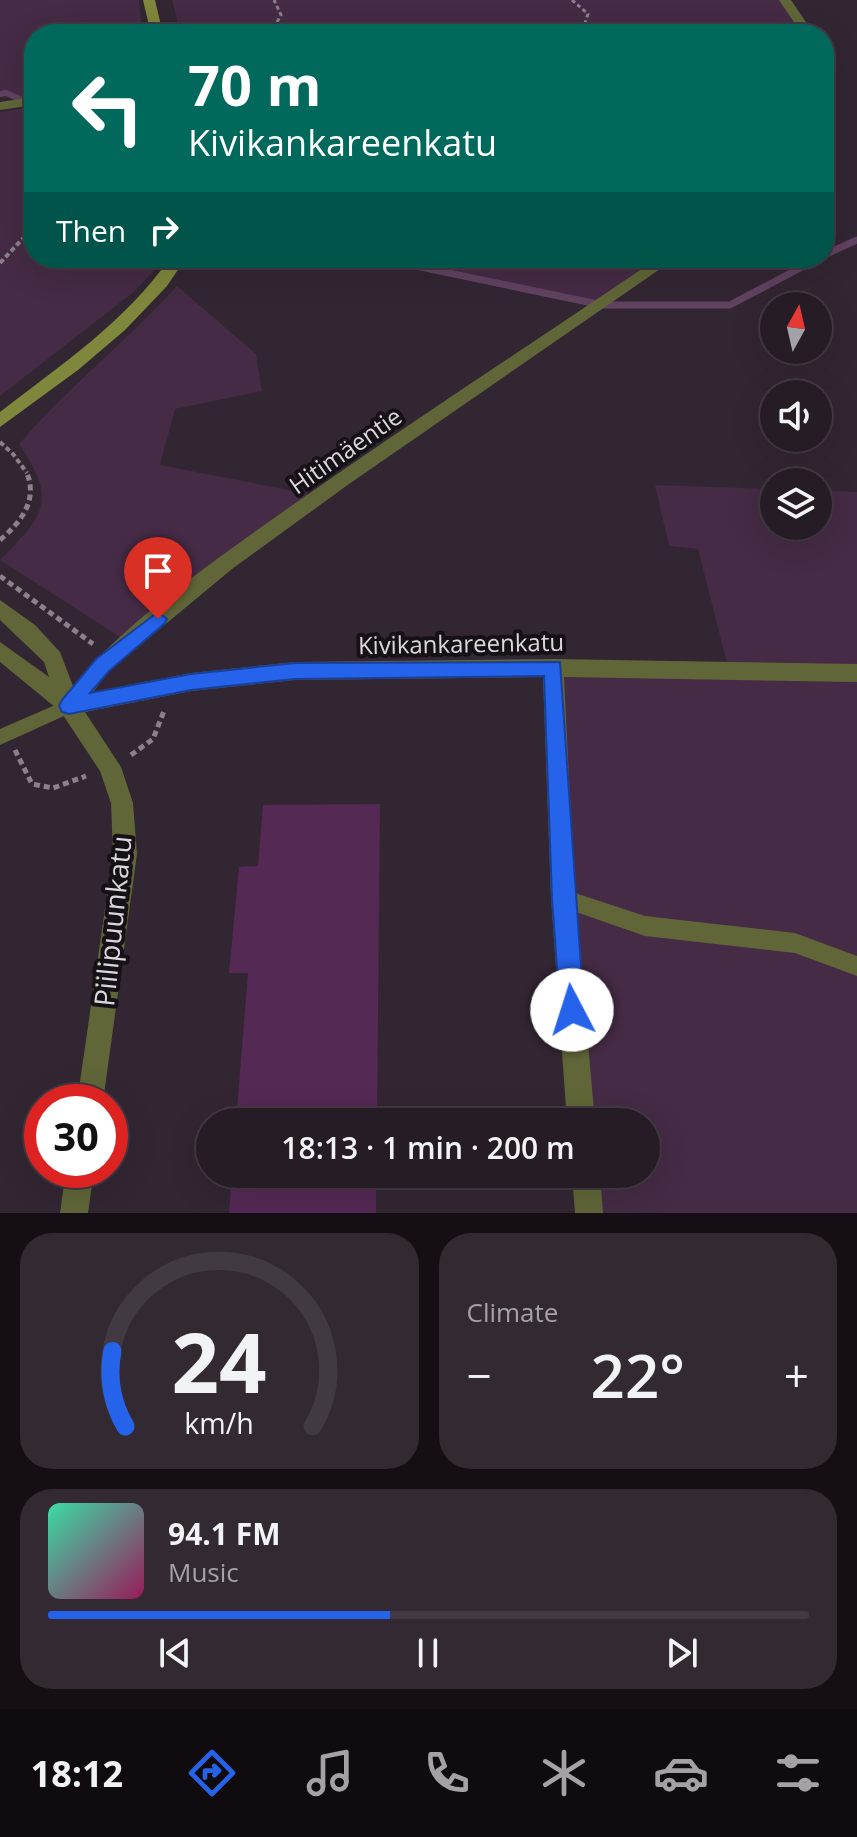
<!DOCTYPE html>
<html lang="en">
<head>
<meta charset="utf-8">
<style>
	:root { --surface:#261c26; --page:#322932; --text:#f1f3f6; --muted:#a4a1a7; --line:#423a43; --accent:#2563eb }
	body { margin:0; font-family:"Open Sans",sans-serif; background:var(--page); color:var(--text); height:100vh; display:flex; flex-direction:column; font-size:30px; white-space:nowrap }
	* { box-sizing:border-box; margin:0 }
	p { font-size:26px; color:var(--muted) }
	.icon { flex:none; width:44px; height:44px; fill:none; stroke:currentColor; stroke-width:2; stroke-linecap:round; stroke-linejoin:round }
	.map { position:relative; height:1213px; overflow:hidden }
	.panel { display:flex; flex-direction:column; gap:20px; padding:20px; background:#150f15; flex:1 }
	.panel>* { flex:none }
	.hud { position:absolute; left:24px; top:24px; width:810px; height:244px; border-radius:32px; box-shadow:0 8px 32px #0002,0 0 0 2px var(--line); background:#00695c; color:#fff; overflow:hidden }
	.needle { width:52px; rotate:8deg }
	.controls { position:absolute; left:760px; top:292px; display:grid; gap:16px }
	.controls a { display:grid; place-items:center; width:72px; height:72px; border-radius:50%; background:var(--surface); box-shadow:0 8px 32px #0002,0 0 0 2px var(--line); font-size:40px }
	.speed { position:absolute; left:24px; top:1084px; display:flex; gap:16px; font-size:40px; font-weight:700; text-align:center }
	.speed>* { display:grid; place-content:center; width:104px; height:104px; border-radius:50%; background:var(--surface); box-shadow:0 8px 32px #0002,0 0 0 2px var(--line); line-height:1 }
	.speed .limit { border:12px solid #d22; background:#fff; color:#111 }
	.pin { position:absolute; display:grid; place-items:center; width:68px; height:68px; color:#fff; margin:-82px -34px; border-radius:50% 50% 50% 0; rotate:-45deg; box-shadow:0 0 8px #0007 }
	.pin .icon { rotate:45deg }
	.me { position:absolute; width:88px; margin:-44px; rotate:355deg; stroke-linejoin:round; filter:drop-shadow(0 0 6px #0008) }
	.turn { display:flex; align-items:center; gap:28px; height:168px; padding:0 32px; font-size:36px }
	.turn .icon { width:104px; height:104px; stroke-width:2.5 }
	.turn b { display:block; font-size:56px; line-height:68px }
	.then { display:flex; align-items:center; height:76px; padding:0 32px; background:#0003; gap:16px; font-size:30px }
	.big { font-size:60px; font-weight:600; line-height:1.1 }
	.panel .tile { flex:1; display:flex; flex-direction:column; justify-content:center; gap:12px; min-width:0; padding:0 28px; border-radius:32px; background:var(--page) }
	.panel .dial { align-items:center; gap:0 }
	.dial svg { height:208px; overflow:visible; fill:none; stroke:var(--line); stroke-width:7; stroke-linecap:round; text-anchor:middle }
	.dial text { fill:var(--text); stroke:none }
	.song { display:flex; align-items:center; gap:24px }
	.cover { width:96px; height:96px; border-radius:12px; background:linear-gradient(135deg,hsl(160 70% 55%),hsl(330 70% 35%)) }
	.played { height:8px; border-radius:4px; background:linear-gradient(90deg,var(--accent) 45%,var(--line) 45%) }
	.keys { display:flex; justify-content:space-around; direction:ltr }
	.heat { display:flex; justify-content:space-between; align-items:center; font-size:44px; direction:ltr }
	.panel .tiles { flex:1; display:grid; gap:20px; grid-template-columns:1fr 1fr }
	.tile:last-child { grid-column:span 2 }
	.trip { position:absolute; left:196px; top:1108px; width:464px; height:80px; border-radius:40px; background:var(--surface); box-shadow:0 8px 32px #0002,0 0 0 2px var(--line); font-weight:600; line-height:80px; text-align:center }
	.tab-bar { display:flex; height:128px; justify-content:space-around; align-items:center; background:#0f0b0f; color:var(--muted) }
	.tab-bar .icon { width:56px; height:56px }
	.tab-bar .selected { color:var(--accent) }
	.tab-bar b { font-size:36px; color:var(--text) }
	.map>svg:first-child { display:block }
</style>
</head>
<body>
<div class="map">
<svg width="857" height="1213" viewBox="0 0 857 1213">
	<rect width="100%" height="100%" fill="#322632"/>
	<g fill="#452b45">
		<polygon points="0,0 139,0 142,34 34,34 34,97 0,94"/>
		<polygon points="172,0 784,0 808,34 181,34"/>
		<polygon points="34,107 34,258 165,258 135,291 0,396 0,112"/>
		<polygon points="377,258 664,258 602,305"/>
		<path d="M177,286L256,354L262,391L175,409L160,465L310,494L120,637L0,560C44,515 58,501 19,444C68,387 127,341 177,286Z"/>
		<polygon points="655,485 774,489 774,526 818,526 818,490 857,492 857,1213 589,1213 586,1174 646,1174 646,1122 581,1122 553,668 729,671 698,549 669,546"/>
	</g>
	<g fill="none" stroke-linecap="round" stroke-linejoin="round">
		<polyline stroke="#614261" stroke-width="6" points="0,94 6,93 34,105"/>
		<g stroke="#614261" stroke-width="7">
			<polyline points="824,255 857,240"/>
			<polyline points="377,258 602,305 730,305 819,258"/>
		</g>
	</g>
	<g fill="#542954">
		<polygon points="380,804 377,1122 236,1122 248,973 229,973 239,867 258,866 263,805"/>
		<polygon points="232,1174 376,1174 376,1213 229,1213"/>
	</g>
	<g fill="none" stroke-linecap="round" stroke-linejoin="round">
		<g stroke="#8b818b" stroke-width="3" stroke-dasharray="4 3" stroke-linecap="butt">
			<polyline points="572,0 588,14 584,26 591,34"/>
			<polyline points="270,34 281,15 274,0"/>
		</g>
		<g stroke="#8b818b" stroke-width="4" stroke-dasharray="5 3" stroke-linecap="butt">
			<polyline points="0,263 29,232 34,216"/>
			<polyline points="0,442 13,454 27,473"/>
		</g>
		<g stroke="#8b818b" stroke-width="5" stroke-dasharray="6 4" stroke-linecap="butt">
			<path d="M0,540C21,522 39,500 26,471"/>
			<polyline points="0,576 93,644"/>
			<polyline points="15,750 32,784 53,788 86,776"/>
			<polyline points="131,755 153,739 164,711"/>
		</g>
		<g fill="#606638" fill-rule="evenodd">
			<polygon points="69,699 75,701 78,706 75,711 0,745 0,729"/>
			<polygon points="563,889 645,916 795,933 857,956 857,976 795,953 645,936 556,905 553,898 556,891"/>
		</g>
		<g fill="#606638" fill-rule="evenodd">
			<polygon points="779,0 791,0 814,34 802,34"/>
			<polygon points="34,97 34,105 0,110 0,102"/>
			<path d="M658,258H676L349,484L232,569L109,671L93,692L191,673L295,662L553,659L857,664V682L564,677L575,898L595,1122H567L551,898L543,677L295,680L191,691L85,712L121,767L133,803L137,854L103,1102H77L113,854L111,803L100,771L61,712L0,662V642L49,677L44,662L0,620V600L35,625L60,652L73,686C123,624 211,563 277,516C402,428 531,344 658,258Z"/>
			<polygon points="66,1170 94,1170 88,1213 60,1213"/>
			<polygon points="572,1174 600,1174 603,1213 575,1213"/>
		</g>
		<g fill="#7e873b" fill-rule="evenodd">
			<polygon points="143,0 155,0 163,34 151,34"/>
			<path d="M170,258H186L167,286L125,330L78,370L0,427V412C61,365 125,322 170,258Z"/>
		</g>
	</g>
	<polygon fill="#2563eb" stroke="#184099" stroke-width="2" points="158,612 167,619 164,624 109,671 90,693 191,674 295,663 560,662 584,1010 580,1018 572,1022 564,1018 560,1010 552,898 544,676 295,679 191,690 69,714 62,712 59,706 62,700 96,659"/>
	<g text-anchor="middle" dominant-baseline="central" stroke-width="8" stroke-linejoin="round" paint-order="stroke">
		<g font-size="24" fill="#ded6de" stroke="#161116">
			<text transform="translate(345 450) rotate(-35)">Hitimäentie</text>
			<text transform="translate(461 643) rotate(-1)">Kivikankareenkatu</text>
		</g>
		<g font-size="28" fill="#ded6de" stroke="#161116">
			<text transform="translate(112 921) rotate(-84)">Piilipuunkatu</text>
		</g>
	</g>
</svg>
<div class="controls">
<a><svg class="needle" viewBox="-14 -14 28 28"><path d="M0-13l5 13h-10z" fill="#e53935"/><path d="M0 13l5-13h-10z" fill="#a4a1a7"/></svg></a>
<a><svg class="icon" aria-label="sound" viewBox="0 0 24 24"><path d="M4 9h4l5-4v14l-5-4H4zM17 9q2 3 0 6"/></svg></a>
<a><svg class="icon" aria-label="layers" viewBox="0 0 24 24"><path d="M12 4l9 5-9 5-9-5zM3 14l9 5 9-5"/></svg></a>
</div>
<div class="speed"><div class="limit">30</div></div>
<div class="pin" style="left:158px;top:619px;background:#d93025"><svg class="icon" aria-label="arrive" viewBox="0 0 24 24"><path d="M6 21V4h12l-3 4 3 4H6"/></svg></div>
<svg class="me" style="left:572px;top:1010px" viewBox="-20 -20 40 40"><circle r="19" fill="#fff"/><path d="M0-13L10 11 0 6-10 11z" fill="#2563eb"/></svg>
<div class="trip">18:13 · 1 min · 200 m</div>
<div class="hud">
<div class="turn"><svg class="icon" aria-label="left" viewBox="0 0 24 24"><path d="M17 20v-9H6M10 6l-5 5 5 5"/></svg><div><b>70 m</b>Kivikankareenkatu</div></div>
<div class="then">Then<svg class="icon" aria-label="right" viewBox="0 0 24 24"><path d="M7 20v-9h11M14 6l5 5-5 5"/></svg></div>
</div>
</div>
<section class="panel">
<div class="tiles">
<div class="tile dial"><svg viewBox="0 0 100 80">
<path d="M14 69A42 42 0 1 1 86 69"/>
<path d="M14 69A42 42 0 0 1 9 40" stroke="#2563eb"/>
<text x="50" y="56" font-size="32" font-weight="700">24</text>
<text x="50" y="72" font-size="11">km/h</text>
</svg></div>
<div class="tile"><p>Climate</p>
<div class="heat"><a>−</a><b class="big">22°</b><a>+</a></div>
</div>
<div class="tile">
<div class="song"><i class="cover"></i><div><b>94.1 FM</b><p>Music</p></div></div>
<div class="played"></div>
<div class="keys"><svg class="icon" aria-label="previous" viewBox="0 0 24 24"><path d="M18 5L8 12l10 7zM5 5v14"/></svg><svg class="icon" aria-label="pause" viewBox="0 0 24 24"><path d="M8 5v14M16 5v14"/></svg><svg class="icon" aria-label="next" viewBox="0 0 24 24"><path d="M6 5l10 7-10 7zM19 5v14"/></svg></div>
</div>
</div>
</section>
<nav class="tab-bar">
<b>18:12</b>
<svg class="icon selected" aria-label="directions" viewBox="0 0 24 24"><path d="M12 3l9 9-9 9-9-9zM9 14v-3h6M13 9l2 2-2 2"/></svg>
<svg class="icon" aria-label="music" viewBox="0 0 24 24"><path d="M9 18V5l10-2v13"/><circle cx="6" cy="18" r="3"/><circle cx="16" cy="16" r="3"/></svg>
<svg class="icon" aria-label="phone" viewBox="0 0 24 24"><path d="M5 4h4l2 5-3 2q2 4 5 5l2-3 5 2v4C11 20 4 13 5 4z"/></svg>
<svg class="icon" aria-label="climate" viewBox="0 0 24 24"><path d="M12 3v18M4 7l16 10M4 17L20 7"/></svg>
<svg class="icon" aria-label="car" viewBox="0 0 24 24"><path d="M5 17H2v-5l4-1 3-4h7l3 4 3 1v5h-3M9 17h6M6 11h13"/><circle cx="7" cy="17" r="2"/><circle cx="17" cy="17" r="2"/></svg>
<svg class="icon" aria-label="filters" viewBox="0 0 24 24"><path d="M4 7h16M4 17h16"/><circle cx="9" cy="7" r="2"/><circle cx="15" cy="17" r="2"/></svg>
</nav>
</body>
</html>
